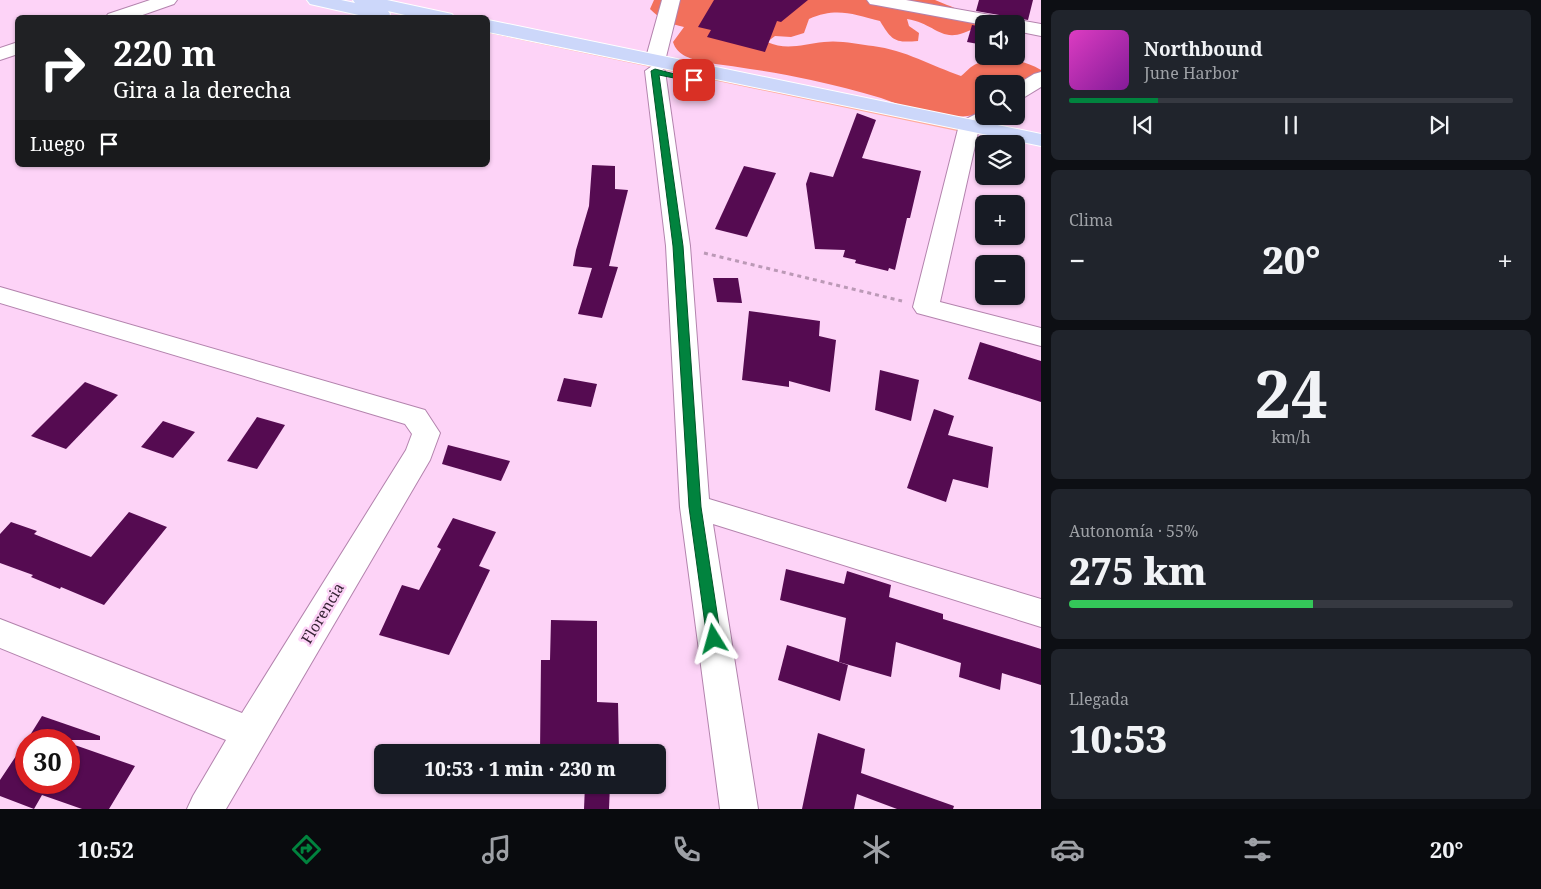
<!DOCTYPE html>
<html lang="es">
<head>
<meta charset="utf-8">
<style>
	:root { --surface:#171b24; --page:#20242c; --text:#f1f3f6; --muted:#9ea1a6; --line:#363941; --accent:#01833e }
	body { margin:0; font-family:"Noto Serif",serif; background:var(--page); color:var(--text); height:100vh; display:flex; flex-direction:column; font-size:19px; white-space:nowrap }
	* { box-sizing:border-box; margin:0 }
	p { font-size:16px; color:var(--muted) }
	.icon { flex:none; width:28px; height:28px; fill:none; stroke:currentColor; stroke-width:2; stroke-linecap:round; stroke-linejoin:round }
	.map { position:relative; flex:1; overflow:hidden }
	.details { display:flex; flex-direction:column; gap:10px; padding:10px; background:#0d0f14; width:500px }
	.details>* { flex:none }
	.guide { position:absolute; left:15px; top:15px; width:475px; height:152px; border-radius:8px; box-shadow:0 1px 4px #0004; background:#202124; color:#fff; overflow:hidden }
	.buttons { position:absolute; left:975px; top:15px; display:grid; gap:10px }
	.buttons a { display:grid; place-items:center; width:50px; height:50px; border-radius:8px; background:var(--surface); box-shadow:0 1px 4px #0004; font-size:25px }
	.speed { position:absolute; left:15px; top:729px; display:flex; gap:10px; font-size:25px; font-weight:700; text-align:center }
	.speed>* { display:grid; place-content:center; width:65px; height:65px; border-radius:50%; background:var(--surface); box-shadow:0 1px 4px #0004; line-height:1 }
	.speed .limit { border:8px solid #d22; background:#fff; color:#111 }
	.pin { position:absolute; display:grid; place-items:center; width:42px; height:42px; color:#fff; margin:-21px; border-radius:10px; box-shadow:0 2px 8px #0006 }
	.me { position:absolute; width:55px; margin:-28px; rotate:352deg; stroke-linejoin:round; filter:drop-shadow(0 0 4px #0008) }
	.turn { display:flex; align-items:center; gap:18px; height:105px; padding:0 15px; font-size:22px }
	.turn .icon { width:65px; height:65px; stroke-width:2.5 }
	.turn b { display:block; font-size:35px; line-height:42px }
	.then { display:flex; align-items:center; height:48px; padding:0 15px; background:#0003; gap:10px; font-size:19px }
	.big { font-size:38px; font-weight:800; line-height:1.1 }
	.details .widget { flex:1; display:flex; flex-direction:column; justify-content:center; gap:8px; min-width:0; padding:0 18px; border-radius:8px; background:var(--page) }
	.details .dial { align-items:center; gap:0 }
	.dial b { font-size:65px; line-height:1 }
	.song { display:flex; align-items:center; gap:15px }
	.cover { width:60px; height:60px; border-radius:8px; background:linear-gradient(135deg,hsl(310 70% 55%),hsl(290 70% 35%)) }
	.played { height:5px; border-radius:2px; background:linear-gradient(90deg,var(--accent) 20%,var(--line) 20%) }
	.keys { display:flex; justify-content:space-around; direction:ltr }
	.heat { display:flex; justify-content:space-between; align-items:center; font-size:28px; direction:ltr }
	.charge { height:8px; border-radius:4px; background:linear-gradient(90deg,#34c759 55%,var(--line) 0) }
	.trip { position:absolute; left:374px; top:744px; width:292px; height:50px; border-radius:8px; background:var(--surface); box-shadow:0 1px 4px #0004; font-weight:800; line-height:50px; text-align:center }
	.dock { display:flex; height:80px; justify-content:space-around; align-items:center; background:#090b0e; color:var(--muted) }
	.dock .icon { width:35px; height:35px }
	.dock .on { color:var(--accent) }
	.dock b { font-size:22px; color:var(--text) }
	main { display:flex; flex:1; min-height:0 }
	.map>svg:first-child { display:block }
</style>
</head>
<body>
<main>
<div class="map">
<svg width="1041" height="809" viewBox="0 0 1041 809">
	<rect width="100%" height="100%" fill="#fdd3f7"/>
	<polygon fill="#feac9d" points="488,30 958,128 960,129 957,131 488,33"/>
	<path fill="#f2705c" d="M654,0H935C951,7 968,11 978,26C941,48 939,24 907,19L909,26L919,33L918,41C895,43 892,41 880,21C853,14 836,7 809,19L804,33L791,37L775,36L767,42C787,51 803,44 824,42C839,40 858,44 873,46C905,50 932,66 961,76C966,72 971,66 976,64C997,55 1022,59 1041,70V85L1016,90V84H984V113C946,123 916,111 881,98C858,91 834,85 811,80C775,72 738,67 702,62C689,58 677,55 673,42L684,27C670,24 661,20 650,9Z"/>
	<g fill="#550b51">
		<polygon points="714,0 808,0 781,22 777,21 765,52 707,37 711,30 698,27"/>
		<polygon points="979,0 1033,0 1028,20 976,11"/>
		<polygon points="972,25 984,27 984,45 967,42"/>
		<polygon points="1016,33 1025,35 1021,52 1016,51"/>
		<polygon points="857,113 876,120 862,158 921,171 910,218 907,218 895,270 889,268 888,271 855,263 856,260 843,257 845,250 815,249 806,184 810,172 833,177"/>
		<polygon points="592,165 615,166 615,189 628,190 609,266 618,267 602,318 578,314 592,268 573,266 576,250 589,206"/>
		<polygon points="744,166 776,173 747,237 715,229"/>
		<polygon points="713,278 738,278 742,303 717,302"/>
		<polygon points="749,311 820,321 819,336 836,340 830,392 789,381 789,387 742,380"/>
		<polygon points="980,342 1041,361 1041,402 968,379"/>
		<polygon points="880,370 919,380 911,421 875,410"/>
		<polygon points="564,378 597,384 591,407 557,401"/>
		<polygon points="85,382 118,395 66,449 31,436"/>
		<polygon points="934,409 954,416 948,435 993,447 988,488 953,479 946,502 907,488"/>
		<polygon points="257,417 285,425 257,469 227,461"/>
		<polygon points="163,421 195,432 173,458 141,447"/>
		<polygon points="448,445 510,461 501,481 442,464"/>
		<polygon points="129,512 167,527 104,605 61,587 60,589 31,577 33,575 0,563 0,534 11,522 37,531 34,534 91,557"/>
		<polygon points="453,518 496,532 479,566 490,570 449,655 379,635 402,585 419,590 441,549 437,547"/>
		<polygon points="786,569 844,584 847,571 891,585 889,597 943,614 943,619 1041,649 1041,685 1002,673 1000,690 959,677 961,663 896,642 891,677 839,662 846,618 780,600"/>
		<polygon points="551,620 597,621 597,702 618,703 619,752 540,752 541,660 550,660"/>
		<polygon points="787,645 848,665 840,701 778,680"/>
		<polygon points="42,716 100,736 100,740 27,740"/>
		<polygon points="818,733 865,749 861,773 954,806 953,809 897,809 857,794 854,809 802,809"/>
		<polygon points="26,741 26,782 69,782 69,743 135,766 109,809 82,809 42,795 34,809 0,796 0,780"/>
		<polygon points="585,785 610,785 609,809 584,809"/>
	</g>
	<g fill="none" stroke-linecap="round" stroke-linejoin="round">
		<defs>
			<g id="minor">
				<polygon points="150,0 177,0 174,4 134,18 105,18 108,14"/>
				<polygon points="662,0 680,0 665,61 658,66 665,71 690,246 709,499 1041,599 1041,627 713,524 758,809 720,809 680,507 666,246 645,71 652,66 645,61"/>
				<polygon points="867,0 906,0 1041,24 1041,36 1016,31 1016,24 984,25 876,5 870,4"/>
				<polygon points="18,42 18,54 0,60 0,48"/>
				<polygon points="1041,72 1041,87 1023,98 1016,100 1016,85 1034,74"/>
				<polygon points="984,110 984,116 994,116 991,120 979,128 940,302 1041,328 1041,346 917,313 913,307 959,125 962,121"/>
				<polygon points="0,287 425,410 440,433 430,460 226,809 187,809 193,796 226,740 0,648 0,619 242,713 406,450 412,434 405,424 0,303"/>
			</g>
			<g id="major">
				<polygon points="307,0 341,0 355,3 353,0 387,0 452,14 455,18 418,18 388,11 390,14 388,18 372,18 310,4"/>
				<polygon points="488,20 1041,134 1041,146 488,32"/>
			</g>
		</defs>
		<use href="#minor" stroke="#b383ad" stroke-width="2"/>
		<use href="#major" stroke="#fff" stroke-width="2"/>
		<polyline stroke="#bb99b6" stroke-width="3" stroke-dasharray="4 4" stroke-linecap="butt" points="704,253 902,301"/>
		<use href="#minor" fill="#fff" fill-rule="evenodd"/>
		<use href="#major" fill="#ccd7fa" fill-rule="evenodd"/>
	</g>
	<polygon fill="#01833e" stroke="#015528" points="655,69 698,80 694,82 659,75 683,246 701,507 721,639 719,643 714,645 709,643 707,639 689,507 673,246 651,71"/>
	<g text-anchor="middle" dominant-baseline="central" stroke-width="5" stroke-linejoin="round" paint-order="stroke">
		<g font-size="15" fill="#362334" stroke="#fdd3f7">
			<text transform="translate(322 613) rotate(-59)">Florencia</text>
		</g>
	</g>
</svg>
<div class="buttons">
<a><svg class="icon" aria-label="sound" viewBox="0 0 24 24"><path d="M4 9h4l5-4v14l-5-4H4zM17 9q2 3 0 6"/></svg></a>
<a><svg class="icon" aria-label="search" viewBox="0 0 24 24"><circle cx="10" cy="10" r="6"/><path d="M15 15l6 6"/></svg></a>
<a><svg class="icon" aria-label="layers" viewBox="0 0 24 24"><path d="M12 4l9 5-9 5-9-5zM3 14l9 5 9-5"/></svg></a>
<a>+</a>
<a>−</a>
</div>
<div class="speed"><div class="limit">30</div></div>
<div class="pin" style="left:694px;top:80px;background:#d93025"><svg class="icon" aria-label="arrive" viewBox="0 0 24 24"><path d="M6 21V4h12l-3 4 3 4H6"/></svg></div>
<svg class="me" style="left:714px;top:639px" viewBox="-20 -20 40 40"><path d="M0-17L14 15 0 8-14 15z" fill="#01833e" stroke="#fff" stroke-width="4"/></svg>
<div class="trip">10:53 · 1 min · 230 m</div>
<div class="guide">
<div class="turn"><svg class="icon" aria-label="right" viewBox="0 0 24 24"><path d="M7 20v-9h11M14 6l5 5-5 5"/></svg><div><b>220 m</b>Gira a la derecha</div></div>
<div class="then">Luego<svg class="icon" aria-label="arrive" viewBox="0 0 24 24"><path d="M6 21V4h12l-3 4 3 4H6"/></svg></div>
</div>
</div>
<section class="details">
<div class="widget">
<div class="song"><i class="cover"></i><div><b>Northbound</b><p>June Harbor</p></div></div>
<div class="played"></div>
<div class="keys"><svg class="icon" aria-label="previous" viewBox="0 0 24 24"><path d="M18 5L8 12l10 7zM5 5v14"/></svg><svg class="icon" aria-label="pause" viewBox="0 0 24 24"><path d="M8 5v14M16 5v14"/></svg><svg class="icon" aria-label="next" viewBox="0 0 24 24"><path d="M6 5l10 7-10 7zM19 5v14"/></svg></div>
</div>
<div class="widget"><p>Clima</p>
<div class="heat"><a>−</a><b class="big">20°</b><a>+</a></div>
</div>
<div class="widget dial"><b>24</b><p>km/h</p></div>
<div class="widget"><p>Autonomía · 55%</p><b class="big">275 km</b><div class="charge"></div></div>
<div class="widget"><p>Llegada</p><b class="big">10:53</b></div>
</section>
</main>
<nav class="dock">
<b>10:52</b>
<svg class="icon on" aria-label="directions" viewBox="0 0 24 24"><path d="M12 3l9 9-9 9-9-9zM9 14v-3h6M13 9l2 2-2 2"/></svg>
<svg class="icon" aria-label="music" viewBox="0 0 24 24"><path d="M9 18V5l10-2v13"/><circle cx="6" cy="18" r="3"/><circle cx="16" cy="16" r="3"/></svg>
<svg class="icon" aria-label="phone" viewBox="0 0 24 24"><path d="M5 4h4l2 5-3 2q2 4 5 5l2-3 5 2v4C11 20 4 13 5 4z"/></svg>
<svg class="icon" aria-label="climate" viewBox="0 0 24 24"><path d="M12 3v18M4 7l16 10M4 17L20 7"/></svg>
<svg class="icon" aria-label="car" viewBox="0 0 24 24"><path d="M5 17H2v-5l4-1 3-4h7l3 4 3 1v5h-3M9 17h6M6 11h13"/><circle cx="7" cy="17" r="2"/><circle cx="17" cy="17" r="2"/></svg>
<svg class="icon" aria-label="filters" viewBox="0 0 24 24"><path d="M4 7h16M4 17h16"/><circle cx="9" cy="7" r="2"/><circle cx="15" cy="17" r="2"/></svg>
<b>20°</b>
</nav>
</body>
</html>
